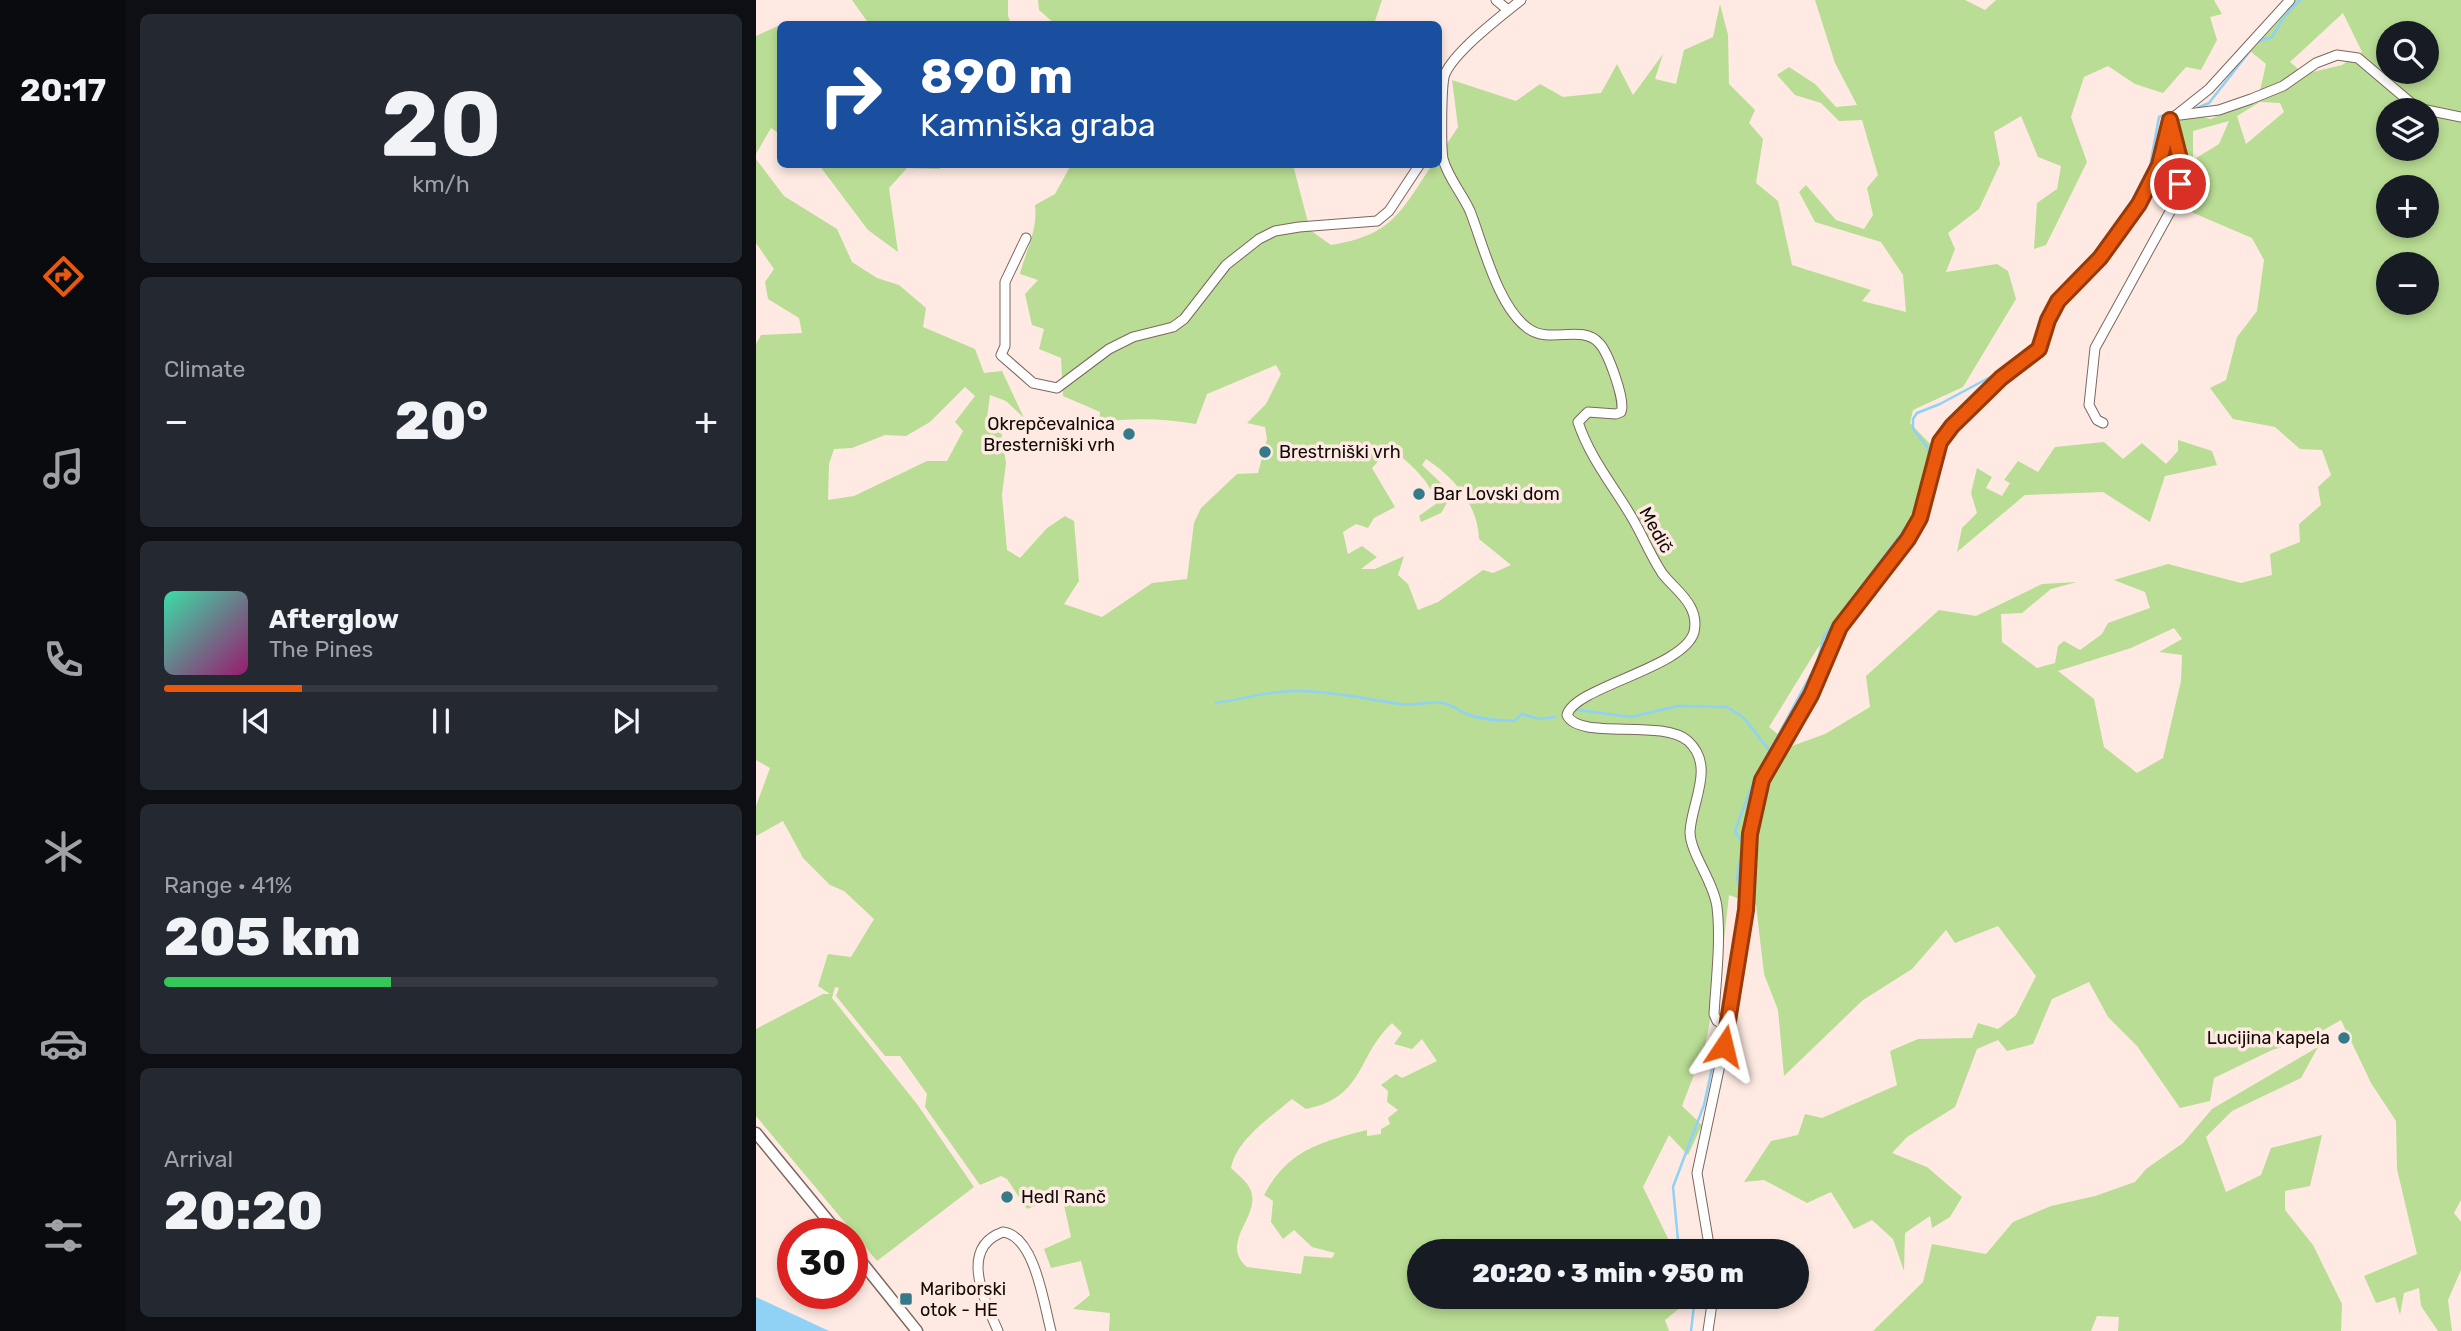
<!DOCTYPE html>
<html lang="en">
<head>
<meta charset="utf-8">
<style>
	:root { --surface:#171b24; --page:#242831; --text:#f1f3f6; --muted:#9ea1a6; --line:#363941; --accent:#ea580c }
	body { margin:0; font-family:Rubik,sans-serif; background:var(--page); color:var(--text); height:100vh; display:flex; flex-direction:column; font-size:26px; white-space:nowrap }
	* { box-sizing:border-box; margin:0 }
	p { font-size:23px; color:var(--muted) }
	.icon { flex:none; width:38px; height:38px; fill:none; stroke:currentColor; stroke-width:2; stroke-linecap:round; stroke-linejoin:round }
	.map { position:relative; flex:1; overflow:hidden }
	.side { display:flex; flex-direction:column; gap:14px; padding:14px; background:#0d0f14; width:630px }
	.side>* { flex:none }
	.guide { position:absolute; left:21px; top:21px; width:665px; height:147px; border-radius:10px; box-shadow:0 4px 10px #0003; background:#1a4fa0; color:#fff; overflow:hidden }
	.fabs { position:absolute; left:1620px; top:21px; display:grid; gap:14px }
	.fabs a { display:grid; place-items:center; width:63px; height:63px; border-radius:50%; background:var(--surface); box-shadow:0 4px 10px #0003; font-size:35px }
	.speed { position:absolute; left:21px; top:1218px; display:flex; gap:14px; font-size:35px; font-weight:700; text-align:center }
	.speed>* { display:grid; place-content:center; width:91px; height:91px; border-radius:50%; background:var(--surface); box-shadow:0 4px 10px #0003; line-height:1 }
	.speed .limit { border:10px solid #d22; background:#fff; color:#111 }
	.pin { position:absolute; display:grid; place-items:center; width:60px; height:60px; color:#fff; margin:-30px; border:4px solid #fff; border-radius:50%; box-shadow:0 2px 7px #0007 }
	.me { position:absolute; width:77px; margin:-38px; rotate:10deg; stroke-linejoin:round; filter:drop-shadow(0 0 5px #0008) }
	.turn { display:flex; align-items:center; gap:24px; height:147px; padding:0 28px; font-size:32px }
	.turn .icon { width:91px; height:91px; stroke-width:2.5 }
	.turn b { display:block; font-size:49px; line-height:60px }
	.big { font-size:52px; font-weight:800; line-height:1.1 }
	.side .widget { flex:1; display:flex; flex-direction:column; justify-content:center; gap:10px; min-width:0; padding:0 24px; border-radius:10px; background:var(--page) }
	.side .dial { align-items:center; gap:0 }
	.dial b { font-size:91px; line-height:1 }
	.song { display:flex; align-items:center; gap:21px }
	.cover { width:84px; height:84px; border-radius:10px; background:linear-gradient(135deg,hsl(160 70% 55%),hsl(320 70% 35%)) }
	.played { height:7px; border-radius:4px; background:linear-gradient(90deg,var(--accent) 25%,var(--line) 25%) }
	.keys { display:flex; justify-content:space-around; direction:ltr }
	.heat { display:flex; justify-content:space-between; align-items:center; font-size:38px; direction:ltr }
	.charge { height:10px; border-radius:5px; background:linear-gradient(90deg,#34c759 41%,var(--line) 0) }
	.trip { position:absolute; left:651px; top:1239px; width:402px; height:70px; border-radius:35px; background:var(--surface); box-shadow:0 4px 10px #0003; font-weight:800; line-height:70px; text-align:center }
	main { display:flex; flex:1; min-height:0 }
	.dock { display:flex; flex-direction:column; width:126px; justify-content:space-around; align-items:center; background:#090b0e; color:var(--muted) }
	.dock .icon { width:49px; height:49px }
	.dock .current { color:var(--accent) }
	.dock b { font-size:32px; color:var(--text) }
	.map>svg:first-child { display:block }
</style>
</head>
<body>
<main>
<nav class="dock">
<b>20:17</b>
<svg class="icon current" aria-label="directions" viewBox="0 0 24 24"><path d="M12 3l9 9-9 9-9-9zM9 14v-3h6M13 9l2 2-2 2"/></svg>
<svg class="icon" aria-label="music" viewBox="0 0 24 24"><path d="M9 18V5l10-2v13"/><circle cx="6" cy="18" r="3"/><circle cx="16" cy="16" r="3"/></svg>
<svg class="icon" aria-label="phone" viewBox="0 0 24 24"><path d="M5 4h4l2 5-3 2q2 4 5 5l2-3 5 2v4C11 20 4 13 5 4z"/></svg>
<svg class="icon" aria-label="climate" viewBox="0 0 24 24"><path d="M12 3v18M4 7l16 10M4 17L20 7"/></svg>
<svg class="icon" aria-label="car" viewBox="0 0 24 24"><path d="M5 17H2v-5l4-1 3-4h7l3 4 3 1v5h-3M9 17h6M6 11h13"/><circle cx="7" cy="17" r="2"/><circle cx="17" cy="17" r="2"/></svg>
<svg class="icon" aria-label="filters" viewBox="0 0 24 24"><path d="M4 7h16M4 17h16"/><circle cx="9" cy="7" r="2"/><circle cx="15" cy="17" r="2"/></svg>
</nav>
<section class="side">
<div class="widget dial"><b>20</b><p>km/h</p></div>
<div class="widget"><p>Climate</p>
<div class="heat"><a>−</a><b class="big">20°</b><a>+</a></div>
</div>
<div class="widget">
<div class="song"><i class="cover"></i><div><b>Afterglow</b><p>The Pines</p></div></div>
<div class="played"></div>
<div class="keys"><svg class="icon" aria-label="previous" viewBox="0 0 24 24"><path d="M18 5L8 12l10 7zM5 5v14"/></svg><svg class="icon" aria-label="pause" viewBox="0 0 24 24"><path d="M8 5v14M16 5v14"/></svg><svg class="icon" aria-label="next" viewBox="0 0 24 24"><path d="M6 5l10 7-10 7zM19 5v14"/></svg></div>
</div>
<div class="widget"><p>Range · 41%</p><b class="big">205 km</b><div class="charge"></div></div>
<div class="widget"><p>Arrival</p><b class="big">20:20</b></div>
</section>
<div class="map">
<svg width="1705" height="1331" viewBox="0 0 1705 1331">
	<rect width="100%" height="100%" fill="#feeae2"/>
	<g fill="#b9dd94" fill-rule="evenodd">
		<polygon points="96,0 252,0 252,16 255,24 113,24"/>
		<polygon points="282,0 626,0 618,24 299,24 283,10"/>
		<path d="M1059,0H1209L1229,10L1240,0H1458L1466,14L1454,17L1461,40L1445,70L1430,67L1407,93L1379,84L1352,66L1328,77L1315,117L1331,162L1290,245L1278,249L1281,203L1301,189L1305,166L1282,157L1265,116L1238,132L1244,164L1223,209L1192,233L1199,249L1190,272L1241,264L1252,271L1260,299L1207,387L1157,410L1154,423L1179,449L1159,508L1138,548L1061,649L1013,727L1036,746L1069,734L1114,707L1110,676L1183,610L1220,616L1286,584L1321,582L1295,589L1266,613L1245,614L1246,642L1281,668L1299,663L1302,646L1308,641L1324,650L1346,634L1352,623L1394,608L1389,592L1358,580L1412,564L1485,583L1516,575L1514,554L1544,542L1543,524L1565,505L1562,487L1575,475L1566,450L1544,449L1519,427L1477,419L1454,388L1470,380L1481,337L1501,311L1508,260L1496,238L1421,206L1429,171L1417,145L1419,123L1434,114L1455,119L1503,95L1510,64L1494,51L1538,0H1705V1200L1698,1213L1705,1222V1270L1692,1300L1696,1331H1682L1665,1306L1663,1288L1648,1293L1644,1315L1639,1297L1620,1303L1608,1276L1661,1254L1641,1169L1640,1121L1615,1083L1585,1020L1550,1040L1516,1050L1458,1078L1454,1101L1424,1108L1381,1046L1352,1017L1333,982L1296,999L1277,1044L1251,1051L1242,1040L1221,1049L1199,1107L1151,1137L1136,1153L1171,1167L1206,1197L1194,1217L1176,1228L1174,1216L1149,1233L1148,1271L1137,1239L1116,1220L1098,1229L1075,1192L1051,1203L1008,1180L988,1182L1015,1141L1042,1135L1049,1114L1066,1118L1141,1085L1134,1051L1162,1039L1216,1038L1222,1023L1242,1029L1260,1015L1280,976L1242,926L1199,943L1190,930L1156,969L1107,1000L1028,1076L1022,1010L1008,974L1000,905L973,895L966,958L949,1046L926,1106L946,1125L932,1155L913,1135L887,1187L918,1251H663V1297H924L925,1307L909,1320L913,1331H353L354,1313L317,1309L334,1295L325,1261L295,1268L288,1249L315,1237L306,1196L271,1209L251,1179L245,1176L224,1185L169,1107L171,1094L144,1056H129L80,996L83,988L79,987L76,998L161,1104L218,1187L121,1261L0,1116V1029L67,994H74L62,986L72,954L95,957L118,919L88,891L74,885L47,858L27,821L0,836V806L14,768L0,760V344L5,335L46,333L43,318L12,299L9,282L18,269L0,243V159L28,196L81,229L96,262L121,278L143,285L170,308L167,327L219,349L228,373L246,371L268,418L250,401L234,395L231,418L245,430L250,463L246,495L251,550L264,558L291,528L309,516L318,521L323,581L308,604L346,617L396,583L431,579L438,523L445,508L481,474L502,473L511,439L509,427L491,423L510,404L525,374L520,365L451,394L440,424C407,418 376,418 343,422L344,412L307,396L305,358L283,349L288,329L276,325L269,294L282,280L264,274C270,250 282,230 279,205L299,194L315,165H537L554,230L575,245C636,235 644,213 676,165L682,164L683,156L702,127L696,80L760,101L784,84L807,97L845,93L861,64L877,95L907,54L899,79L920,84L928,50L957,37L964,4L972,35L973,84L999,110L993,123L1007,139L1000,183L1022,201L1036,265L1115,290L1106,301L1150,312L1147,275L1125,242L1059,222L1043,192L1050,185L1080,220L1108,229L1117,215L1111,188L1122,175L1106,120L1083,121L1065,103L1039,95L1021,75L1033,67L1059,84L1080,107L1101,105L1079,63ZM1587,13L1606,52L1586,65L1548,74L1534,62ZM1633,33H1671V72H1633ZM1504,102L1524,103L1528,112L1490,144L1481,116ZM1633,110H1671V149H1633ZM1473,121L1463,144L1437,160V131ZM1633,187H1671V226H1633ZM1633,264H1671V303H1633ZM209,387L219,396L199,422L207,431L191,461H171L98,496L72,500L73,464L78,449L96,448L129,435L150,436L174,422ZM635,448C655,465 672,478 681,503L663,516L665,522L685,513L692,501L685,483L666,465L670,459C698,477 722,505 723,539L755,565L737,573L727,570L682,602L662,610L652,584L642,575L648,556L619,569H605L621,557L606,546L592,554L587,532L600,524L612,528L618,518L639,507L616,468ZM1418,628L1426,639L1403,652L1426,655L1425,681L1407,758L1381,773L1348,747L1338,699L1302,671L1375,648ZM636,1023L646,1033L638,1044L656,1049L666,1039L681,1061L646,1078L640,1074L625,1085L632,1091L631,1102L642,1110L632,1118L634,1124L625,1129V1134L611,1136V1130C564,1142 532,1150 508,1195L517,1201L515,1222L527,1239L538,1230L556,1247L579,1253L576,1258L548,1256L545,1274L491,1267C462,1242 507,1215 494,1189C491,1181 481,1174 475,1168C481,1139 514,1118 536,1099L550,1109C609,1097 600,1057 636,1023Z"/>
		<polygon points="24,25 24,134 15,128 0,154 0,36"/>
		<polygon points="63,165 187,165 183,169 151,168 133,188 142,252 112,230"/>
		<polygon points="1422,440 1456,451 1461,465 1409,476 1394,522 1347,492 1269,495 1201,552 1206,528 1221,513 1215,493 1221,468 1236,477 1230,488 1246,496 1254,483 1248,480 1262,461 1282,472 1299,447 1348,442 1367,459 1386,443 1410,464 1422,451"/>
		<polygon points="1562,1047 1545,1078 1476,1111 1450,1137 1470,1192 1505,1175 1515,1148 1566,1135 1554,1186 1529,1191 1529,1210 1557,1245 1586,1304 1585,1331 1362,1331 1363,1317 1341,1316 1335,1331 1117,1331 1167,1282 1176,1244 1230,1254 1257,1222 1295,1206 1339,1196 1379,1182 1390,1169 1427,1143 1456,1109"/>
	</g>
	<polygon fill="#90d1f6" points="0,1297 73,1331 0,1331"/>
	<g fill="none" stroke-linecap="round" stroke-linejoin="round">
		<g stroke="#90d1f6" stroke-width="2.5">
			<polyline points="1501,42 1516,37 1528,17 1544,0"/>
			<polyline points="1441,108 1453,103 1497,47"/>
			<polyline points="1363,225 1394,166 1403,117 1424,109"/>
			<path d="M1283,335C1286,297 1317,279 1343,253"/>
			<polyline points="1266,357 1282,342"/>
			<path d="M460,703C487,699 517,690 544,691C579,692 611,699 644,704C659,706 673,701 687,703C698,705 701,710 711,714C724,720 743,720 758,721L766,714L782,719L799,717"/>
			<polyline points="822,710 875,717 922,706 971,707 987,717 1014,751"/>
			<polyline points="923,1251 917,1187 948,1105 970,1003 985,901 981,877 987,844 979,831 998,780 1061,663 1068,636 1157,518 1173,459 1172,448 1157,429 1157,419 1161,413 1184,404 1253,367"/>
			<polyline points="935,1331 939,1297"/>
		</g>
		<defs>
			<g id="minor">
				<polyline points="740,0 752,10"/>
				<path d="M765,0C745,16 699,51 689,74C685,83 685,148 687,159C692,178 706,193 714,211C727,244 742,308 773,329C794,344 826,324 843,343C852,352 870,401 865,412L860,414L832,412L822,422C834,458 856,484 875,516C886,534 894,555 906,573C914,584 927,593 934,606C938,613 940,623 938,632C928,668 818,687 811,715C823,741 906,718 932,741C960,766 935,803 934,832C934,853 958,882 961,907C965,941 960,980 958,1014L961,1021L972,1027"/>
				<polyline points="1424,115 1463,110 1495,99 1527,86 1560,63 1581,55 1602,58 1661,108 1705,117"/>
				<polyline points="270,238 249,282 249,346 245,355 277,383 301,388 353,349 377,337 417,327 428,319 470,265 503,239 519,231 543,227 621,221 633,211 664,164"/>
				<polyline points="1347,423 1341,420 1333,405 1339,348 1421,199 1425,163 1414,120"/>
				<polyline points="954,1251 941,1173 972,1027 990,910 994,834 1006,780 1055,695 1084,627 1152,539 1164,518 1184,442 1196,426 1245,378 1283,349 1292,319 1302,301 1344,258 1383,204 1403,165 1414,120 1453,89 1534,0"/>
				<path d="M242,1331C229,1301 202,1248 247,1232C279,1236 288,1305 295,1331"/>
				<polyline points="952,1331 957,1297"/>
			</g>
			<g id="major">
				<polyline points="0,1133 83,1234"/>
				<polyline points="96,1250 161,1331"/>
			</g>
		</defs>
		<use href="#minor" stroke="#7c675e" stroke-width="11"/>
		<use href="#major" stroke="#7c675e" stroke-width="13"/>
		<use href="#minor" stroke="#fff" stroke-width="9"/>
		<use href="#major" stroke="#fff" stroke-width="10"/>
	</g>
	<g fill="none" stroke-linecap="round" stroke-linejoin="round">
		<defs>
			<polyline id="route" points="968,1046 990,910 994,834 1006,780 1055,695 1084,627 1152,539 1164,518 1184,442 1196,426 1245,378 1283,349 1292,320 1302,301 1344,258 1383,204 1403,165 1414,120 1425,163 1424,184"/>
		</defs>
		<use href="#route" stroke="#983908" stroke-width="18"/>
		<use href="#route" stroke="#ea580c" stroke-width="12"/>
	</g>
	<g fill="#357a88" stroke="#feeae2" stroke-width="2.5">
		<circle cx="373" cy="434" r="7"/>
		<circle cx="509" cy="452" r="7"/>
		<circle cx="663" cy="494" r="7"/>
		<circle cx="1588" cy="1038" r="7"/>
		<circle cx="251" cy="1197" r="7"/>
		<rect x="143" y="1292" width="14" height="14" rx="3.5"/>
	</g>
	<g text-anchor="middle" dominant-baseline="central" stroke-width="7" stroke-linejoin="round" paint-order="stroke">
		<g font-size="18" fill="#120a07" stroke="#feeae2" text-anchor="start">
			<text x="359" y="424" text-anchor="end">Okrepčevalnica<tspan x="359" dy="21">Bresterniški vrh</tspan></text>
			<text x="523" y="452">Brestrniški vrh</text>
			<text x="677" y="494">Bar Lovski dom</text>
			<text x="1574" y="1038" text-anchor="end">Lucijina kapela</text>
			<text x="265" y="1197">Hedl Ranč</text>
			<text x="164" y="1289">Mariborski<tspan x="164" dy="21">otok - HE</tspan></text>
		</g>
		<g font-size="18" fill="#120a07" stroke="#feeae2">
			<text transform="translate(900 530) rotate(61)">Medič</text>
		</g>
	</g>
</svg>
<div class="fabs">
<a><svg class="icon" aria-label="search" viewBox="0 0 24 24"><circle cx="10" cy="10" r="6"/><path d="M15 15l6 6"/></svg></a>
<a><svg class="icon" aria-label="layers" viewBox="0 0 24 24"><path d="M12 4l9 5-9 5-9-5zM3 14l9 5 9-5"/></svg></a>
<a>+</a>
<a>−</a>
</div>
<div class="speed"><div class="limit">30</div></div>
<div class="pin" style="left:1424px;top:184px;background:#d93025"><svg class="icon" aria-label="arrive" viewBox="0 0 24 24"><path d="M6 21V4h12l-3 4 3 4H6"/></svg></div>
<svg class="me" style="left:968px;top:1046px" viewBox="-20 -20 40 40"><path d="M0-17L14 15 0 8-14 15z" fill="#ea580c" stroke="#fff" stroke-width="4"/></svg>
<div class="trip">20:20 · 3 min · 950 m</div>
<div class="guide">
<div class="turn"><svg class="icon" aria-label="right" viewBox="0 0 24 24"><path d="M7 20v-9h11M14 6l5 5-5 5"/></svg><div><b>890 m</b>Kamniška graba</div></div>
</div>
</div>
</main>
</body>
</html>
